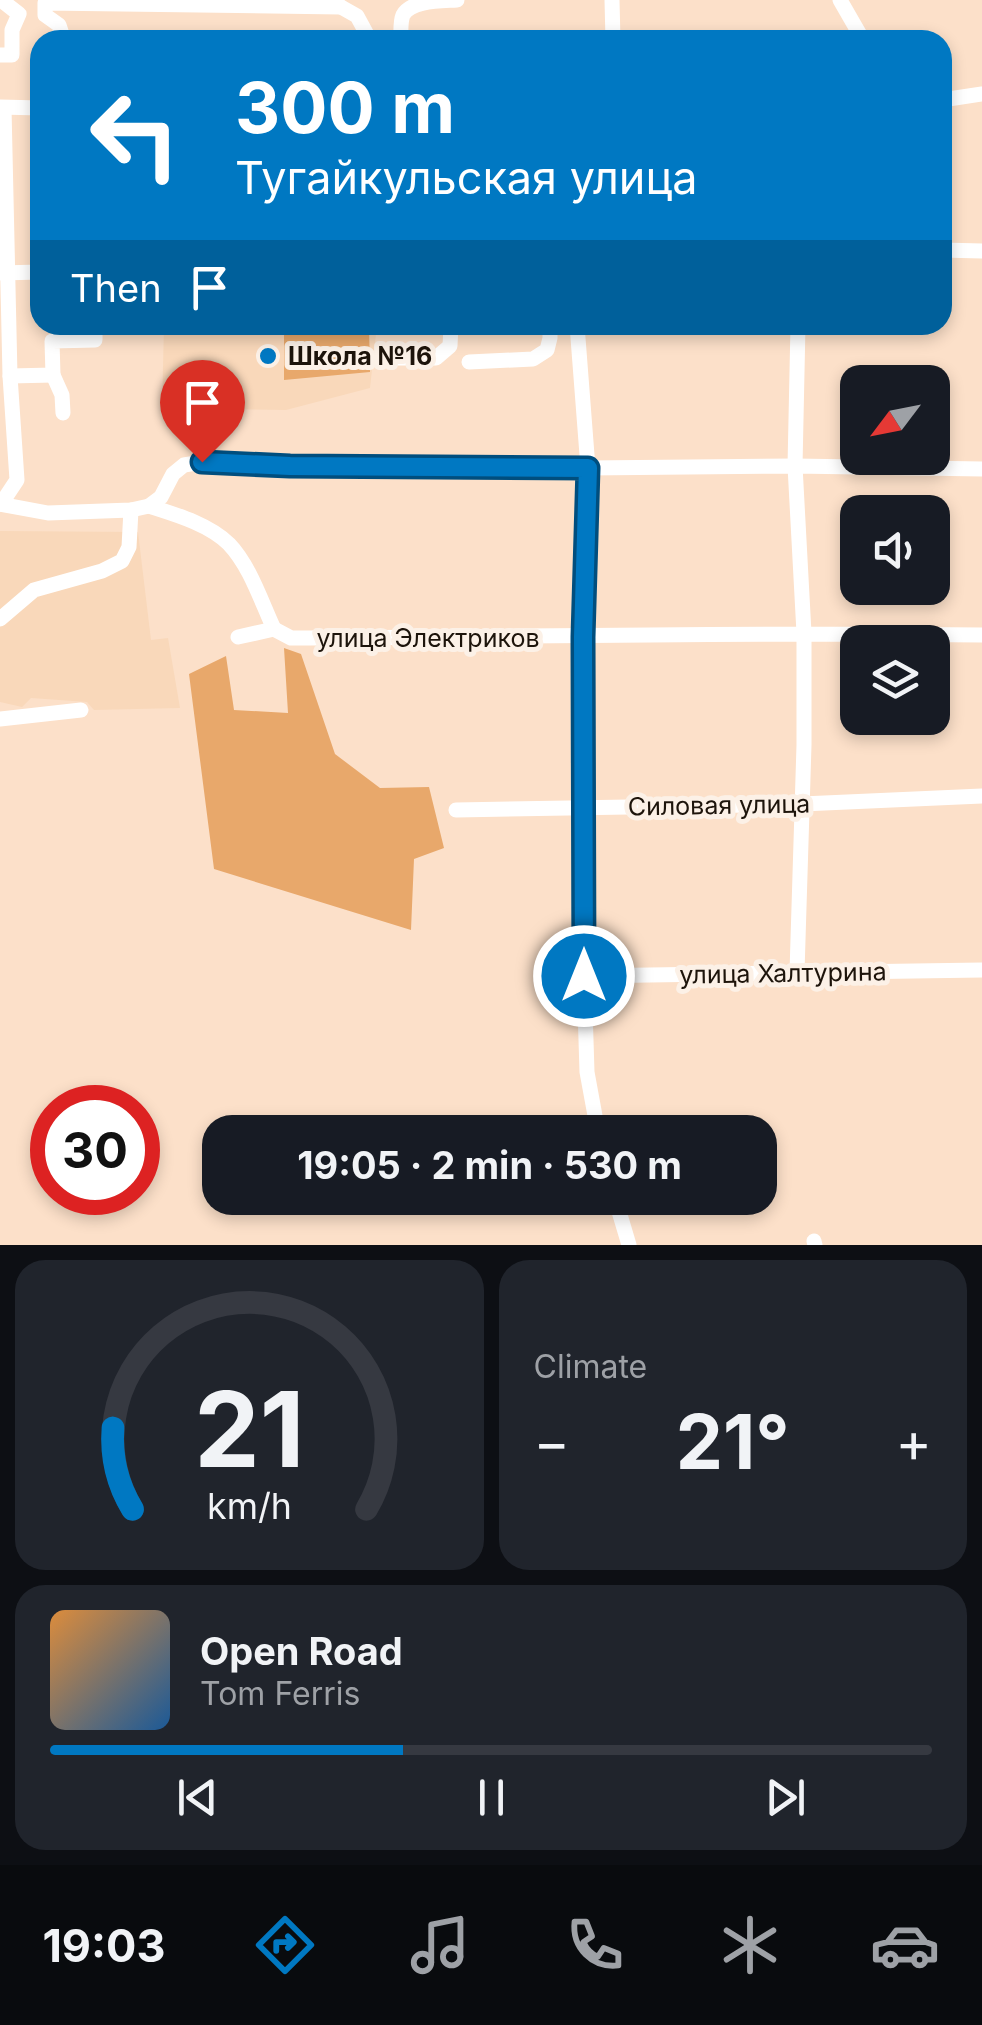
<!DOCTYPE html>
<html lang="en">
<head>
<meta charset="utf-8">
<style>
	:root { --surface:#171b24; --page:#20242c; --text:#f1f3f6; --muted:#9ea1a6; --line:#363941; --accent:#0078c2 }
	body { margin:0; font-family:Inter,sans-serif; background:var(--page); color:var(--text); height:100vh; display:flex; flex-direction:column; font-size:38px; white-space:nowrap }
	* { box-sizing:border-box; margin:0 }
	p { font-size:32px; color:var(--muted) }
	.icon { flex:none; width:55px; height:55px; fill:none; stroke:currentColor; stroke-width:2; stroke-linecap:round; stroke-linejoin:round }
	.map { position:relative; height:1245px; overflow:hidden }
	.details { display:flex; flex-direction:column; gap:15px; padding:15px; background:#0d0f14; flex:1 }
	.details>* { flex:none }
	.top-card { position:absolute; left:30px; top:30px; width:922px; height:305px; border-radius:30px; box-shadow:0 5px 15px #0003; background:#0078c2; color:#fff; overflow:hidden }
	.needle { width:65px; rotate:238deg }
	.controls { position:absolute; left:840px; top:365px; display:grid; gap:20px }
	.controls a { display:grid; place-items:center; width:110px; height:110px; border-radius:20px; background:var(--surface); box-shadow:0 5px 15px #0003; font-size:50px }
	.speed { position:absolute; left:30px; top:1085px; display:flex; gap:20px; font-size:50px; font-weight:700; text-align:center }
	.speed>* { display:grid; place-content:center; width:130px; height:130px; border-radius:50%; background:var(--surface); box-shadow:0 5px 15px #0003; line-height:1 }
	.speed .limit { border:15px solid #d22; background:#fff; color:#111 }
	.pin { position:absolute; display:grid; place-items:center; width:85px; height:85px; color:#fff; margin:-102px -42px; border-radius:50% 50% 50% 0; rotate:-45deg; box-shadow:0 0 10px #0007 }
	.pin .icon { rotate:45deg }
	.me { position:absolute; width:110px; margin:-55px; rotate:0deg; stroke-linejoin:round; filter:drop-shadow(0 0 8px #0008) }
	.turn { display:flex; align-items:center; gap:35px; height:210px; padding:0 40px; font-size:45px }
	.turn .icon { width:130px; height:130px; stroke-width:2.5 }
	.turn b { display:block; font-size:70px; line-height:85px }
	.then { display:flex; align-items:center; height:95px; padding:0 40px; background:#0003; gap:20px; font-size:38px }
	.big { font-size:75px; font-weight:700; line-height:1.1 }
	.details .widget { flex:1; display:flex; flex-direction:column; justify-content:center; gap:15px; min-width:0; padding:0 35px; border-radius:30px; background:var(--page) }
	.details .dial { align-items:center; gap:0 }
	.dial svg { height:260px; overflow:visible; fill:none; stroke:var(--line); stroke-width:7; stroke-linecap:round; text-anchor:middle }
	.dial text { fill:var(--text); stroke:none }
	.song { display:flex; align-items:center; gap:30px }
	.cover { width:120px; height:120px; border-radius:15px; background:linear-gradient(135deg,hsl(30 70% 55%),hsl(210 70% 35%)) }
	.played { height:10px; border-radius:5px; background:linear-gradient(90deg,var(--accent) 40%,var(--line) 40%) }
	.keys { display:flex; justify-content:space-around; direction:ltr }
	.heat { display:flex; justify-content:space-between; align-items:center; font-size:55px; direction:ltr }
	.details .tiles { flex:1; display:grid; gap:15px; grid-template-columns:1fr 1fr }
	.widget:last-child { grid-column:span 2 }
	.trip { position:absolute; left:202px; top:1115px; width:575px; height:100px; border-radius:30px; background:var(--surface); box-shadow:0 5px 15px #0003; font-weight:700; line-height:100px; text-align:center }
	.tabs { display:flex; height:160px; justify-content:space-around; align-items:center; background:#090b0e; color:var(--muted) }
	.tabs .icon { width:70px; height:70px }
	.tabs .current { color:var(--accent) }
	.tabs b { font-size:45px; color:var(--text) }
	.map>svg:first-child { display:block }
</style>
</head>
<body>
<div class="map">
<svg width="982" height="1245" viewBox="0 0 982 1245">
	<rect width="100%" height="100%" fill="#fce0c9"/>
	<g fill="#f9d8ba">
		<polygon points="164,325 377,325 370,388 286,410 162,408"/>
		<polygon points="0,531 138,532 151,640 168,638 180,708 94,710 87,702 31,698 22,707 0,702"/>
	</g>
	<g fill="#e8a86b">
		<polygon points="315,325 369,325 370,372 284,380 284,328"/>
		<polygon points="284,648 301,654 335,754 380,788 429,787 444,848 414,859 411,930 214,869 189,674 226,656 234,710 288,713"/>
	</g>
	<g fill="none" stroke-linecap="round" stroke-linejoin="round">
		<g stroke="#fff" stroke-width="15">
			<polyline points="612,0 613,40"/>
			<polyline points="840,0 863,40"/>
			<polyline points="341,7 357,16 370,40"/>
			<polyline points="64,40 59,25 45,15 45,3 341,7"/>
			<path d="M401,40C401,33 400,22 403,15C411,0 442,1 457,0"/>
			<polyline points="0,55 12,55 12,30 19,14 5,3 5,0"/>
			<polyline points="942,100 982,94"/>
			<polyline points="0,107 40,108"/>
			<polyline points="942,250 982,251"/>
			<polyline points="0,273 40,272"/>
			<polyline points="577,325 588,468 583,637 584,976 587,1072 598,1132"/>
			<polyline points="393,358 436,358 450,346 451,325"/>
			<polyline points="469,362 533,359 547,350 550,338 550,325"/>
			<polyline points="53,375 62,395 63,413"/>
			<polyline points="10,376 53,375 52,341 95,340 95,325"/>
			<polyline points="0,504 48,513 131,510 149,506 161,497 173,474 184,465 202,462 290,466 588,468 795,466 982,469"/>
			<polyline points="1,504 17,480 10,376 4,108"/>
			<path d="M149,506C174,514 209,524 229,544C250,566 261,601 274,629"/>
			<polyline points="0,619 34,590 102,571 122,561 129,547 131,510"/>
			<path d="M238,637L274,629L291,638C521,637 752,632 982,635"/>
			<polyline points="0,719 81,710"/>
			<polyline points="456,810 802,804 982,796"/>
			<polyline points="797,972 804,745 804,633 795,466 798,325"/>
			<polyline points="584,976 982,970"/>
			<polyline points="615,1198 629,1245"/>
			<polyline points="814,1241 815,1245"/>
		</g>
	</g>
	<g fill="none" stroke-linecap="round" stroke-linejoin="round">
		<defs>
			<polyline id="route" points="202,462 290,466 588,468 583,637 584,976"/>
		</defs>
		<use href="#route" stroke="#004e7e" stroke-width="25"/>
		<use href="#route" stroke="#0078c2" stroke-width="18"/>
	</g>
	<circle fill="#0078c2" stroke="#fcf1e7" stroke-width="4" cx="268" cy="356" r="10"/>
	<g text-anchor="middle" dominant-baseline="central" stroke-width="10" stroke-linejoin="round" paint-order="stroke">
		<g font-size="25" font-weight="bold" fill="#1d140b" stroke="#fcf1e7" text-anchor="start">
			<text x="288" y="356">Школа №16</text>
		</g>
		<g font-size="25" fill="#1d140b" stroke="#fcf1e7">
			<text x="428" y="638">улица Электриков</text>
			<text transform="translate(719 805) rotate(-1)">Силовая улица</text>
			<text transform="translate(783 973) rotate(-1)">улица Халтурина</text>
		</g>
	</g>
</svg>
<div class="controls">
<a><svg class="needle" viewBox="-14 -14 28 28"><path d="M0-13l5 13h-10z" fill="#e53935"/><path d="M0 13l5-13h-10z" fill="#9ea1a6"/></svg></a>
<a><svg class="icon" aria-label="sound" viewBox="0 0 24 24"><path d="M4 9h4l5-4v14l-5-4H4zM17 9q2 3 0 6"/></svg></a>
<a><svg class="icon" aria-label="layers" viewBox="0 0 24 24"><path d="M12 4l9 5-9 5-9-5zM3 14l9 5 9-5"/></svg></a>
</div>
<div class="speed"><div class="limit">30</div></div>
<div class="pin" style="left:202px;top:462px;background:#d93025"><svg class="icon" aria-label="arrive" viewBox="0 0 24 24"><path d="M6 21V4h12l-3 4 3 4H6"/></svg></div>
<svg class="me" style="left:584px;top:976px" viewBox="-20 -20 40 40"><circle r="17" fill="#0078c2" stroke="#fff" stroke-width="3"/><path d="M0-11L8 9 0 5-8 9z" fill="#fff"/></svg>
<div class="trip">19:05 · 2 min · 530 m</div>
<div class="top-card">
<div class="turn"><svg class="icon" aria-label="left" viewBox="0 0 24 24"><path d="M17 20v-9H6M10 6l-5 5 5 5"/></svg><div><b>300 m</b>Тугайкульская улица</div></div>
<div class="then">Then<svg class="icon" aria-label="arrive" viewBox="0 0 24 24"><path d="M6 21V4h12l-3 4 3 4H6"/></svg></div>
</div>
</div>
<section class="details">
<div class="tiles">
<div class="widget dial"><svg viewBox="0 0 100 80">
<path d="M14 69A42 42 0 1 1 86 69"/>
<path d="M14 69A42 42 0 0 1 8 44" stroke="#0078c2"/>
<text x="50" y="56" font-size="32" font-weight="700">21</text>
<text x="50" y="72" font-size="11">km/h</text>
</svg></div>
<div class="widget"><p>Climate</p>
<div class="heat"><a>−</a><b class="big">21°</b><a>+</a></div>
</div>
<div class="widget">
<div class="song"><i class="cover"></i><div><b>Open Road</b><p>Tom Ferris</p></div></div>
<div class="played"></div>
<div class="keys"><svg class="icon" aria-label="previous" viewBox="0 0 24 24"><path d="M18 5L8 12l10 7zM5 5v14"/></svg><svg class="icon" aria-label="pause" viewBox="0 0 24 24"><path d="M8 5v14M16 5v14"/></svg><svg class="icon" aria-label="next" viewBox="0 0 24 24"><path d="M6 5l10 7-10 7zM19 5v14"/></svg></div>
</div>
</div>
</section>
<nav class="tabs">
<b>19:03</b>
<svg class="icon current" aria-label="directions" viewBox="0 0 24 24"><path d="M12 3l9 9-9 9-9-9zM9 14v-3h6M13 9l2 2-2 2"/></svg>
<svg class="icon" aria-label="music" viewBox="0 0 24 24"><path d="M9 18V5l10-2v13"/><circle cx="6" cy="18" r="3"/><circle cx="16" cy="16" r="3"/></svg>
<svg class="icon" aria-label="phone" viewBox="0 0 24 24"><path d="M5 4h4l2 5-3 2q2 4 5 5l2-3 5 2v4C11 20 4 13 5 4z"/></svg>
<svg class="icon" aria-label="climate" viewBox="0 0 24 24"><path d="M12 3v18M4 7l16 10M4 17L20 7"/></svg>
<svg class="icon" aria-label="car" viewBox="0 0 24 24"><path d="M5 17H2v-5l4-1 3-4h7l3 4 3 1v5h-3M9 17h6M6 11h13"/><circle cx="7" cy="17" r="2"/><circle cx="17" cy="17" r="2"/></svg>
</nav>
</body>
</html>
